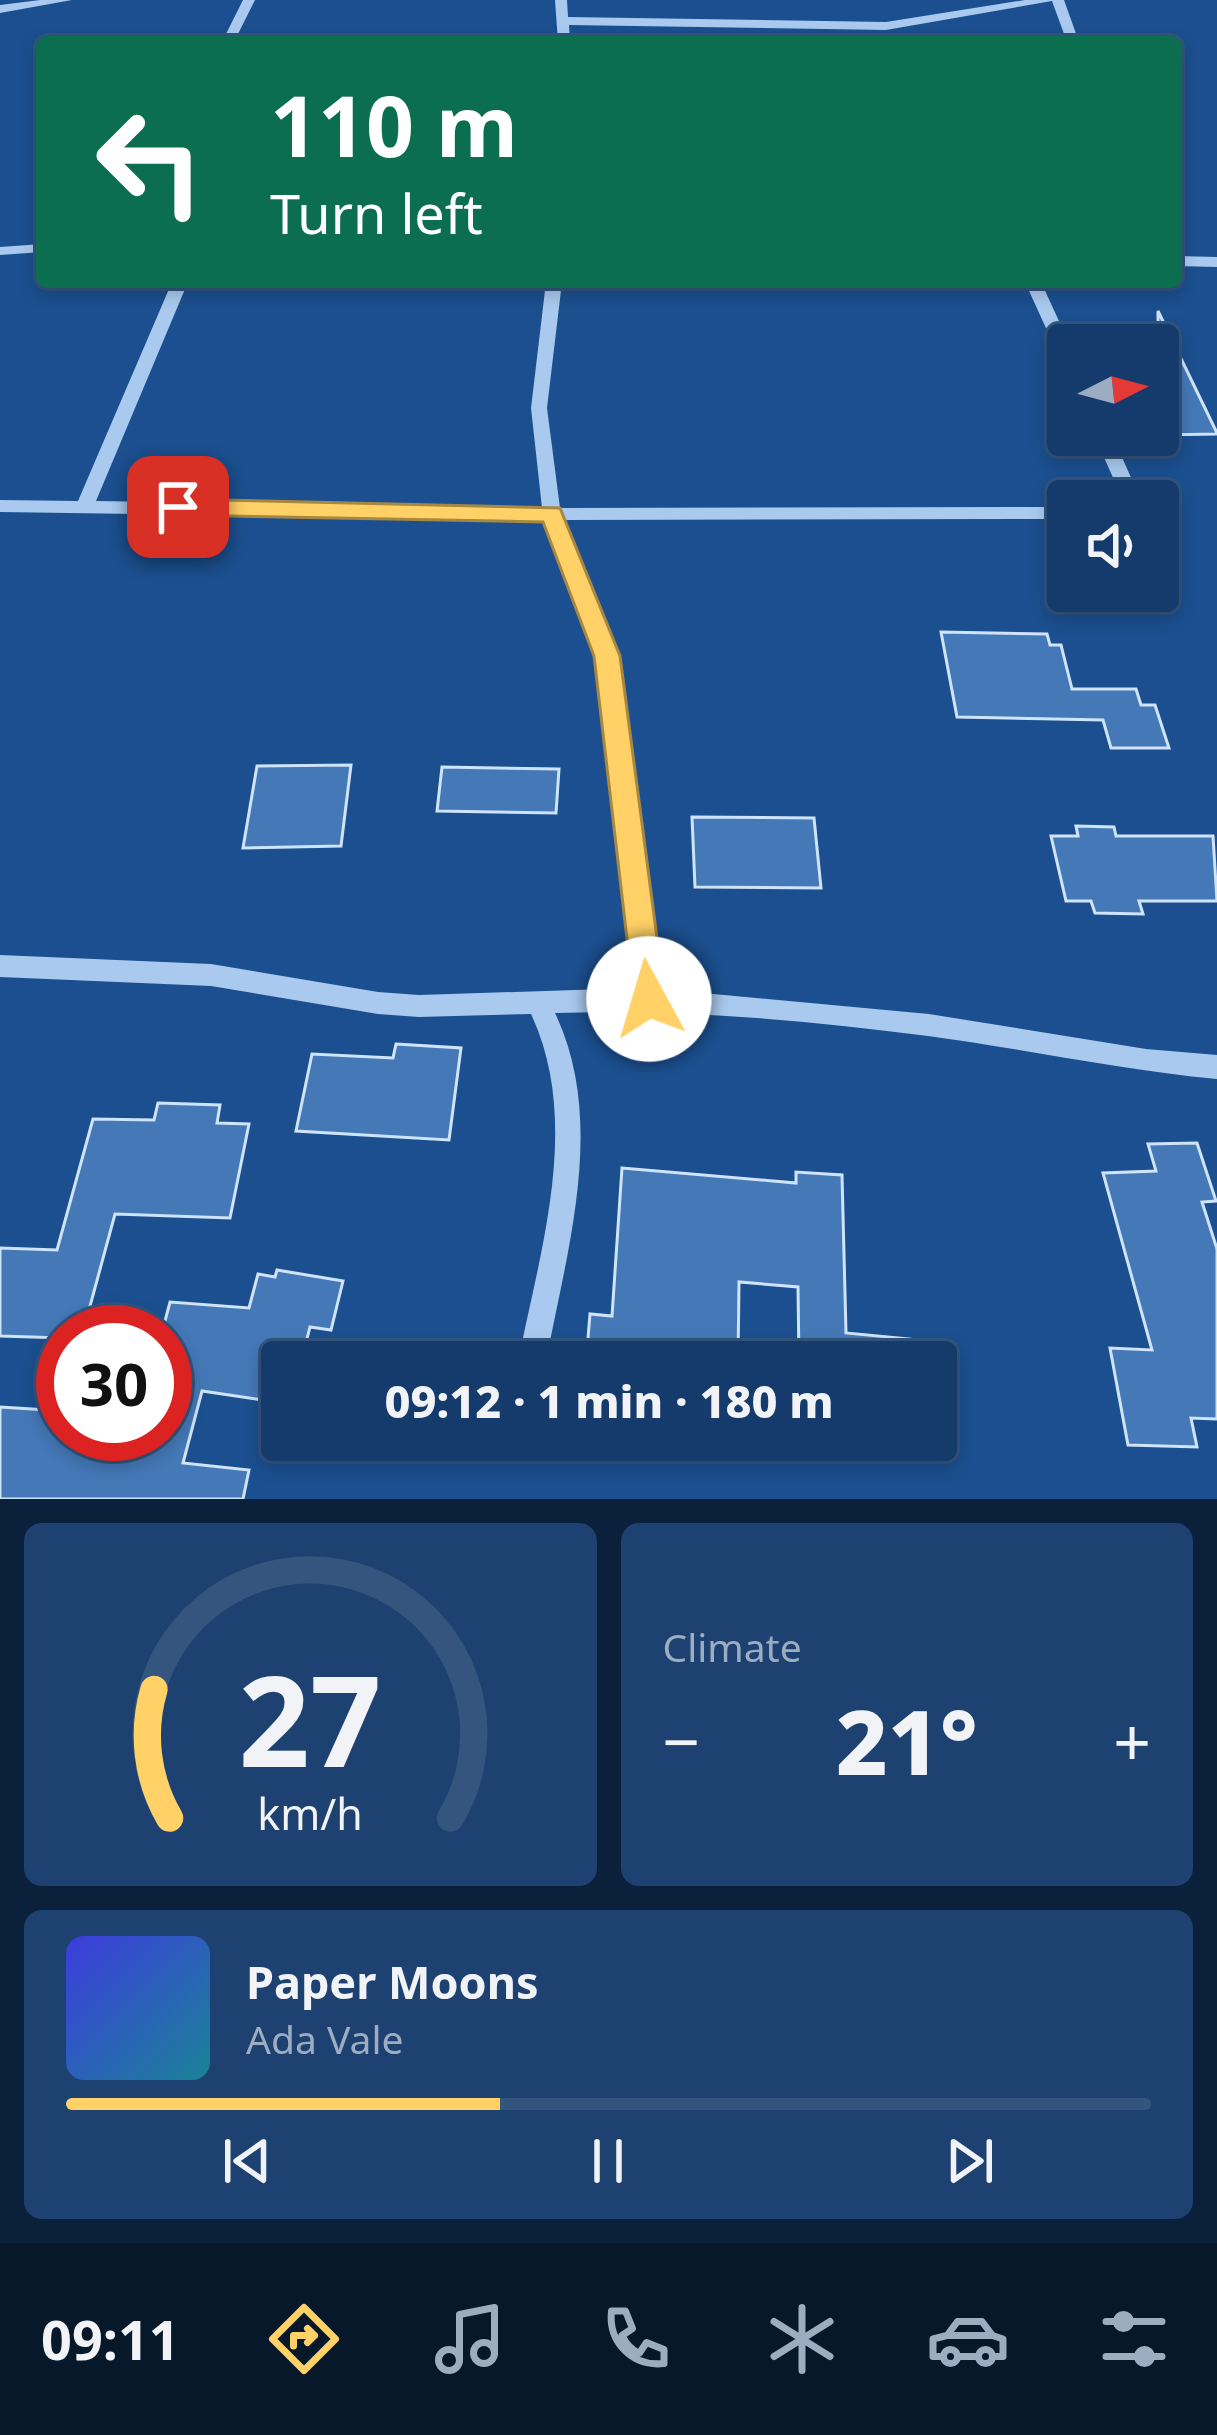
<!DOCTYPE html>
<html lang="en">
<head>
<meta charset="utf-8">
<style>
	:root { --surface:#143b6b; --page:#1d4271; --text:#f1f3f6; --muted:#9dadc1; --line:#33557e; --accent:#ffd166 }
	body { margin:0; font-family:"Noto Sans",sans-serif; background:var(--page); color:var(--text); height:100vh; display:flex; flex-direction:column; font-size:45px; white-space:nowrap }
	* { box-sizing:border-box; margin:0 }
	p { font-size:39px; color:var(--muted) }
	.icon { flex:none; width:66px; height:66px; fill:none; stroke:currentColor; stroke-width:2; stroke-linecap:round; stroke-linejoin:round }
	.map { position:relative; height:1499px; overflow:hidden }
	.details { display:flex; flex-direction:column; gap:24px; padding:24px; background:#0b203b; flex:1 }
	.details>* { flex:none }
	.hud { position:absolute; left:36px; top:36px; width:1146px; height:252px; border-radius:12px; box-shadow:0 6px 18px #0003,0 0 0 3px var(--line); background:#0b6e4f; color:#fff; overflow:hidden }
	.needle { width:78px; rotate:84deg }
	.buttons { position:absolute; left:1047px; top:324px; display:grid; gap:24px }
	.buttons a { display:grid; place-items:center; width:132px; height:132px; border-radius:12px; background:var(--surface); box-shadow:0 6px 18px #0003,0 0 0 3px var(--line); font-size:60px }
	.speed { position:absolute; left:36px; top:1305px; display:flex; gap:24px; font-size:60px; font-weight:700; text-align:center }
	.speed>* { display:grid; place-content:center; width:156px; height:156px; border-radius:50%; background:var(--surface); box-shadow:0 6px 18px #0003,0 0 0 3px var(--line); line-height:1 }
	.speed .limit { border:18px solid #d22; background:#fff; color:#111 }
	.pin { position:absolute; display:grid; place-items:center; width:102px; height:102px; color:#fff; margin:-51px; border-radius:24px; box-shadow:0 6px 18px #0006 }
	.me { position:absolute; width:132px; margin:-66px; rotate:354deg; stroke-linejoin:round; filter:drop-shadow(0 0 9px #0008) }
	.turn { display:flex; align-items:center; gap:42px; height:252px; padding:0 36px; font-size:54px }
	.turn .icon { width:156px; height:156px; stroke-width:2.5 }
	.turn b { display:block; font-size:84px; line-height:102px }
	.big { font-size:90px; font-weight:800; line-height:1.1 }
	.details .card { flex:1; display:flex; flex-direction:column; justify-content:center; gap:18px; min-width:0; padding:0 42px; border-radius:18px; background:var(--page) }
	.details .dial { align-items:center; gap:0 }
	.dial svg { height:312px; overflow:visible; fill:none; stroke:var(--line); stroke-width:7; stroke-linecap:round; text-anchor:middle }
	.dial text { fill:var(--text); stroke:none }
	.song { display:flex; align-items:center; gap:36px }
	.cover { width:144px; height:144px; border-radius:18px; background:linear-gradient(135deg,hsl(240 70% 55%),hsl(190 70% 35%)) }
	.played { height:12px; border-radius:6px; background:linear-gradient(90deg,var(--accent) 40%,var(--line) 40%) }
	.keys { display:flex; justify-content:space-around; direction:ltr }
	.heat { display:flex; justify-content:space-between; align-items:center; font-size:66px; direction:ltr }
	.details .tiles { flex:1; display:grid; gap:24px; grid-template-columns:1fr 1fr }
	.card:last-child { grid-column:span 2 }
	.trip { position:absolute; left:261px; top:1341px; width:696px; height:120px; border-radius:12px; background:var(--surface); box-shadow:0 6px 18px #0003,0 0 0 3px var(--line); font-weight:800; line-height:120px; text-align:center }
	.tabs { display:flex; height:192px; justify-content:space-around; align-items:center; background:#08182b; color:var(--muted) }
	.tabs .icon { width:84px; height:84px }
	.tabs .selected { color:var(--accent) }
	.tabs b { font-size:54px; color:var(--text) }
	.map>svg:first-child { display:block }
</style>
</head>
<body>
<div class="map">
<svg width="1217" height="1499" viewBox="0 0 1217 1499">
	<rect width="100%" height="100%" fill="#1b4f8f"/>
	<g fill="#4478b7" stroke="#cfe3fa" stroke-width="3">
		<polygon points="1158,311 1217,433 1217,434 1158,435"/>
		<polygon points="941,632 1047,634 1050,645 1061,645 1072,689 1136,689 1141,705 1155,705 1169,748 1111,748 1103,720 957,717"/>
		<polygon points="351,765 341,846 243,848 257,766"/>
		<polygon points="442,767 559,769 556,813 437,811"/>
		<polygon points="692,817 814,818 821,888 695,887"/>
		<polygon points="1076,826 1114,827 1116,836 1213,836 1217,901 1139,901 1143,914 1095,913 1091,901 1066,901 1051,836 1078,836"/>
		<polygon points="396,1044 461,1048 449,1140 296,1131 312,1054 393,1058"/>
		<polygon points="158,1103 220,1105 217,1123 249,1124 230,1218 115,1214 83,1332 63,1332 63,1338 0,1336 0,1248 57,1250 93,1119 154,1120"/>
		<polygon points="1197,1143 1216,1201 1202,1202 1217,1249 1217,1419 1191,1418 1197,1447 1128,1445 1110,1348 1152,1350 1103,1173 1156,1171 1148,1144"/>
		<polygon points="622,1168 796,1183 796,1172 842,1175 846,1333 910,1339 909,1362 799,1362 798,1287 739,1282 738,1362 586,1362 590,1314 612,1316"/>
		<polygon points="277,1270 343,1281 331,1330 310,1327 301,1362 282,1362 282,1403 202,1391 183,1463 249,1470 243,1499 0,1499 0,1407 63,1411 63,1434 165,1434 165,1321 170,1302 249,1308 258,1274 275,1277"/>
	</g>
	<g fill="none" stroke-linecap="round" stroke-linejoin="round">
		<g fill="#a9c9ee" fill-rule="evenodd">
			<polygon points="40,0 72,0 0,13 0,5"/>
			<polygon points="243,0 255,0 234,42 222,42"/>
			<polygon points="555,0 567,0 568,17 886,22 1025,0 1064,0 1079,42 1067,42 1052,1 886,30 569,25 570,42 558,42"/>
			<polygon points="42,244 42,252 0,255 0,247"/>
			<polygon points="1176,256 1217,257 1217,267 1176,266"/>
			<path d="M172,282H188L96,501L542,508L531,408L546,282H562L547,408L560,508L1068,507V519L564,520L617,655L660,989L929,1014L1146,1049L1217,1055V1079C1120,1070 1025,1049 928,1036C805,1020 679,1009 555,1013C607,1122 567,1249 546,1362H518C540,1250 582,1123 531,1014L419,1017L378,1014L211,986L0,977V955L211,964L378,992L419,995L636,988L597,655L545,520L0,512V500L78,501Z"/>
			<polygon points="1025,282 1041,282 1070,345 1068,364 1060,359"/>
			<polygon points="1094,435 1112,435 1137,491 1131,501 1113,501 1119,491"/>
			<polygon points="504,1440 534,1440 534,1441 529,1451 519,1456 509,1451"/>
		</g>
	</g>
	<polygon fill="#ffd166" stroke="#a68842" stroke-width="3" points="178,499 560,508 620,656 665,999 660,1009 649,1014 638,1009 634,999 594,656 543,522 178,515 167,507"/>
</svg>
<div class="buttons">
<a><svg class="needle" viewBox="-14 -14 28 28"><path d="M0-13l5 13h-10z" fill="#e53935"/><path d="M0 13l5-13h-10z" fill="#9dadc1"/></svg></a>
<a><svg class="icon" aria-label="sound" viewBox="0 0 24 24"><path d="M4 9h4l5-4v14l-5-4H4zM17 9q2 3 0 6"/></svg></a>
</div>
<div class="speed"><div class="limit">30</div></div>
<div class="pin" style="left:178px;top:507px;background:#d93025"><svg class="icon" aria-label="arrive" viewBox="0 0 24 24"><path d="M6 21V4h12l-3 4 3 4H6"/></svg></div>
<svg class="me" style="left:649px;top:999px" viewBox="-20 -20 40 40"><circle r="19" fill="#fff"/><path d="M0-13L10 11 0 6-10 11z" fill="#ffd166"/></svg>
<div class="trip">09:12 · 1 min · 180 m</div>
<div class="hud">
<div class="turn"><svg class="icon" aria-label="left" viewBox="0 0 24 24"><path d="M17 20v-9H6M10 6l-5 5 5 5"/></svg><div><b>110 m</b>Turn left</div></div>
</div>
</div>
<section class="details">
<div class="tiles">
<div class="card dial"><svg viewBox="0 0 100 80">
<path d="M14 69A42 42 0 1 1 86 69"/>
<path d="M14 69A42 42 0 0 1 10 36" stroke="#ffd166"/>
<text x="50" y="56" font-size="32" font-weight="700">27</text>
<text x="50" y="72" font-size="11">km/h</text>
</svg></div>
<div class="card"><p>Climate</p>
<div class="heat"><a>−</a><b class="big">21°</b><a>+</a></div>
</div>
<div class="card">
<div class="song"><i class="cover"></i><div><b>Paper Moons</b><p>Ada Vale</p></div></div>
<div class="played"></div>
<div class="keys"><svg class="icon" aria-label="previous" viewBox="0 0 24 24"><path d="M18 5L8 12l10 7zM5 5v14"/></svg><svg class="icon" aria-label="pause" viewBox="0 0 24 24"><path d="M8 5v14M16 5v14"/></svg><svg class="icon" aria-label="next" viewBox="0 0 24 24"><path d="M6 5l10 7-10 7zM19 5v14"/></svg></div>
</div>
</div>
</section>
<nav class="tabs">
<b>09:11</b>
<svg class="icon selected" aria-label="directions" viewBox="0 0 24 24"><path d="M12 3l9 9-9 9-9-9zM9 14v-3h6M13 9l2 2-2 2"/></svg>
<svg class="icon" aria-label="music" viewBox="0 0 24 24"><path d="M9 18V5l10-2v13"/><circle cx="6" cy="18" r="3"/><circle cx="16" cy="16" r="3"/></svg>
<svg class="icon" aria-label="phone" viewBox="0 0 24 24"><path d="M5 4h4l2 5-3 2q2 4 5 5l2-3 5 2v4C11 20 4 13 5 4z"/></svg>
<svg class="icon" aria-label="climate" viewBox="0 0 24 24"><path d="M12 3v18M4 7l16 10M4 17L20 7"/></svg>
<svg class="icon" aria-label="car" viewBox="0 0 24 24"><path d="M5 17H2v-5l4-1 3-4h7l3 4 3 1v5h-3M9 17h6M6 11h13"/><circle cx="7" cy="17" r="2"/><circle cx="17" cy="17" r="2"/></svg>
<svg class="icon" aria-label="filters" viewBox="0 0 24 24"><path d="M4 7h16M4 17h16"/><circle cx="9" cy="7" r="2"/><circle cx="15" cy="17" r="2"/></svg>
</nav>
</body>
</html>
